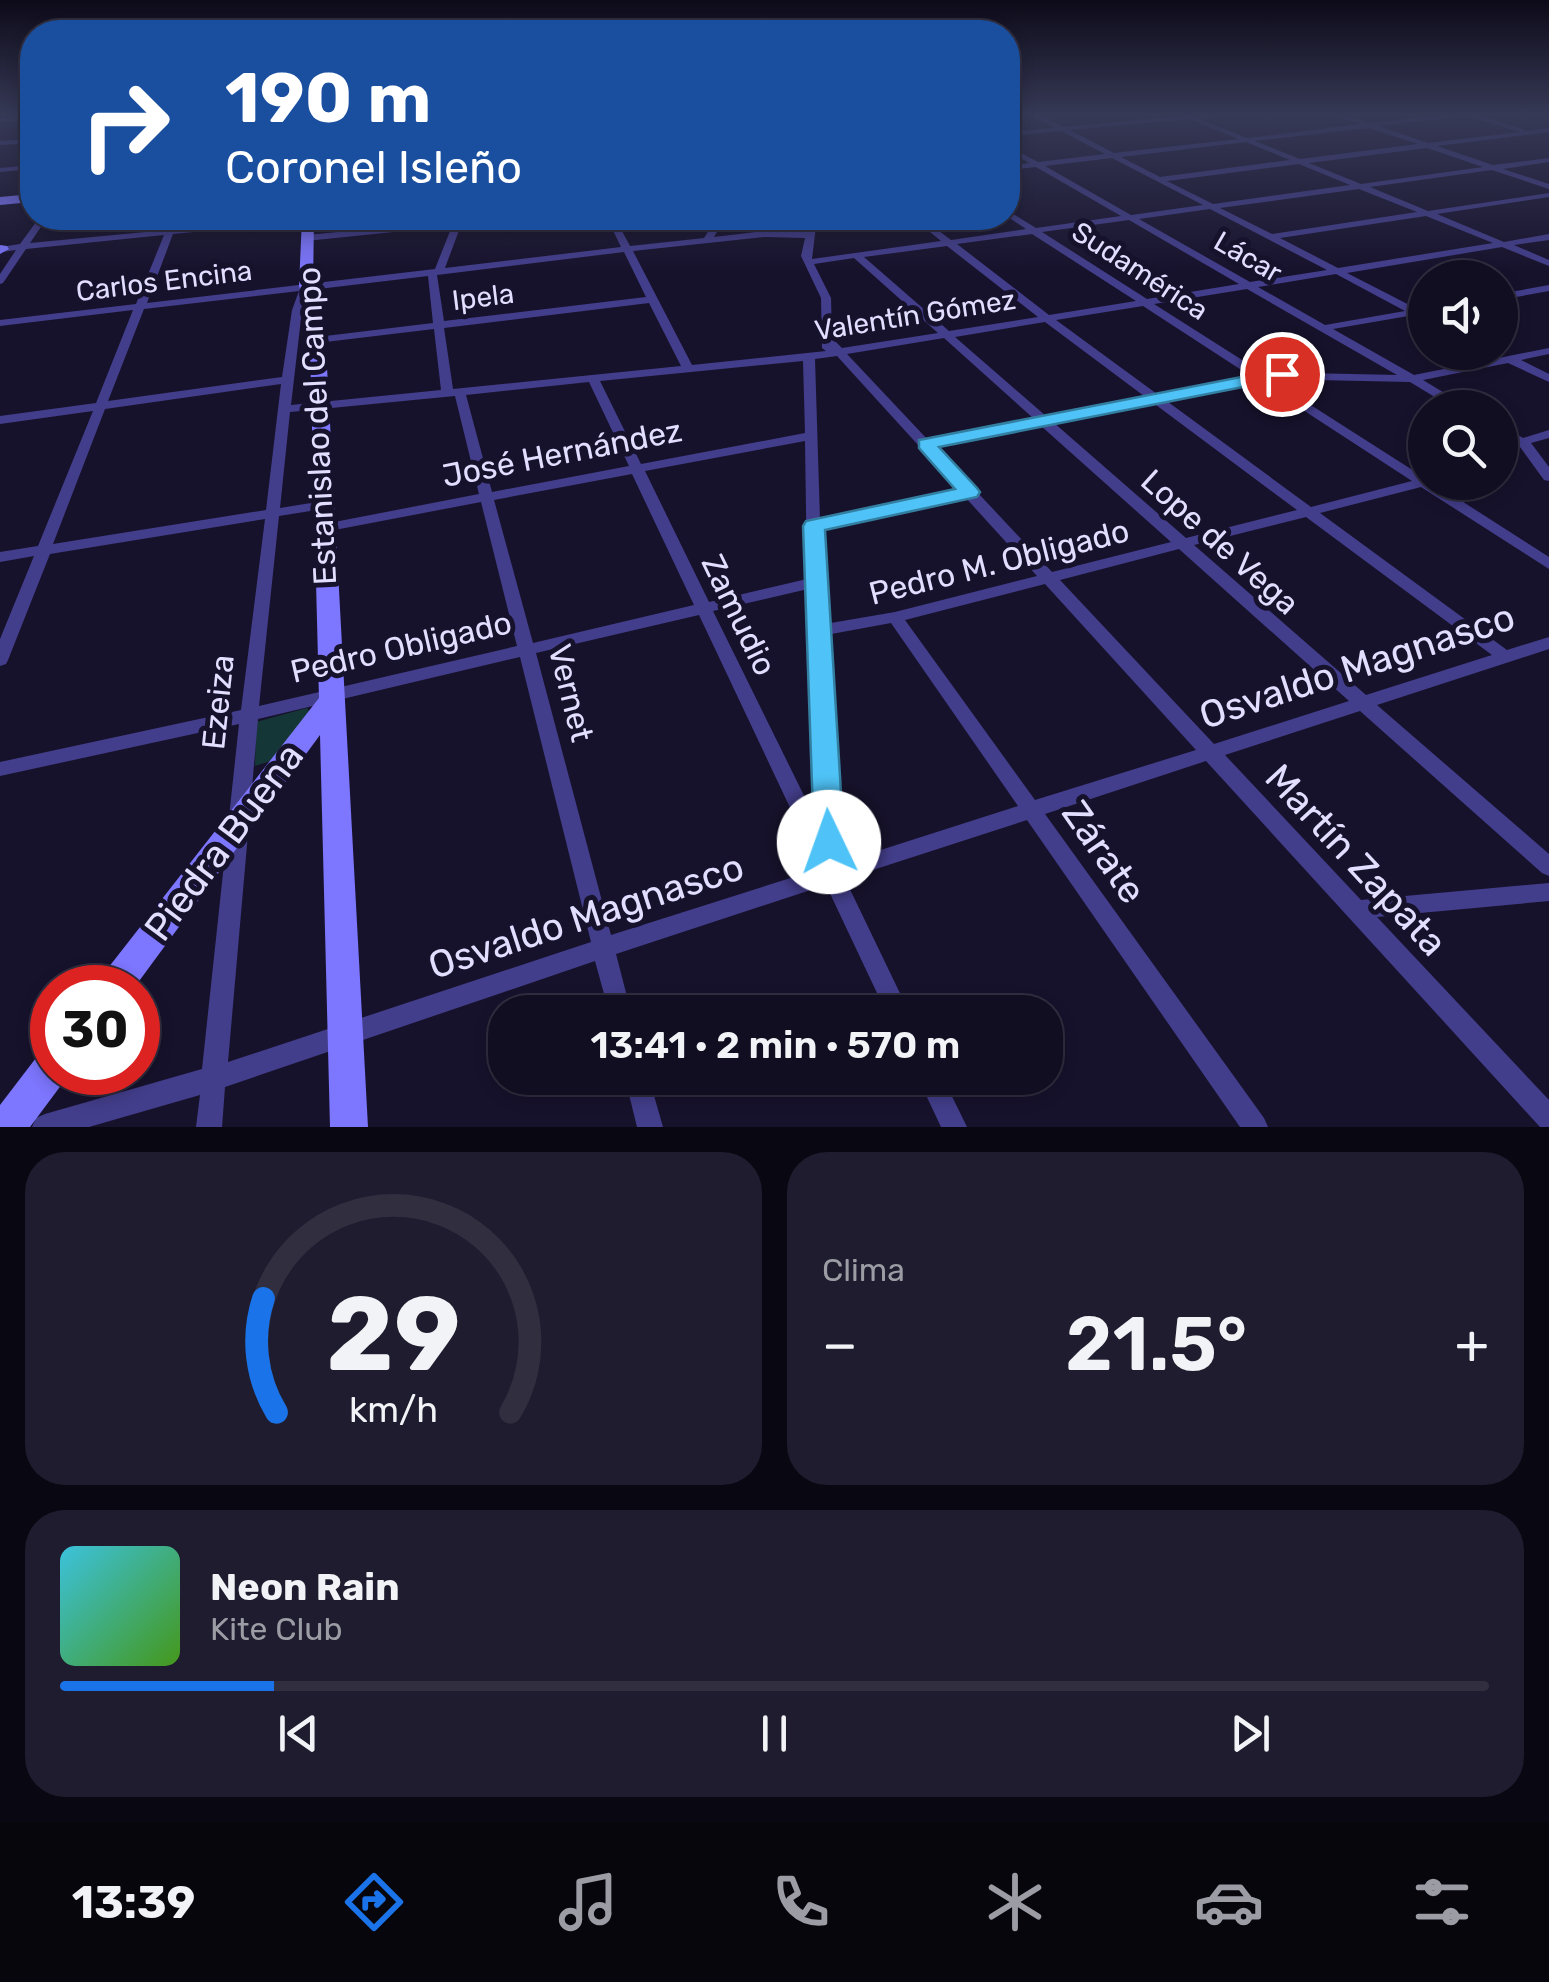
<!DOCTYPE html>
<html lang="es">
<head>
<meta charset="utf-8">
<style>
	:root { --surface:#110e21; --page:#1e1c2e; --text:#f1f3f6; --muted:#9c9ca5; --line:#302e3f; --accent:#1a73e8 }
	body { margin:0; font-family:Rubik,sans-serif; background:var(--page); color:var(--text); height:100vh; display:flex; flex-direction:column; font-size:38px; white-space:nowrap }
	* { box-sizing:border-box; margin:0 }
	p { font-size:32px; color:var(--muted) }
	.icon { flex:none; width:55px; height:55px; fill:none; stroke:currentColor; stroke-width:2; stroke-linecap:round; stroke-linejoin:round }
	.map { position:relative; height:1127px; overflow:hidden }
	.panel { display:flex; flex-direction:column; gap:25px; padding:25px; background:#090812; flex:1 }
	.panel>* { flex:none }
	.top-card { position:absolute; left:20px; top:20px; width:1000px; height:210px; border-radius:40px; box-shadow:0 5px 15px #0003,0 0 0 2px var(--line); background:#1a4fa0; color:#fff; overflow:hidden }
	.buttons { position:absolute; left:1408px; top:260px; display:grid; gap:20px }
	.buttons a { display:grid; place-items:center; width:110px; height:110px; border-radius:50%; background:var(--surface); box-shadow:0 5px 15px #0003,0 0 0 2px var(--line); font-size:50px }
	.speed { position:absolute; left:30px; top:965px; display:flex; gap:20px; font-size:50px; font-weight:700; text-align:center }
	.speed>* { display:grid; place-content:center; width:130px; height:130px; border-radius:50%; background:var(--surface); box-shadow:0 5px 15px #0003,0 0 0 2px var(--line); line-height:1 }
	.speed .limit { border:15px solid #d22; background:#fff; color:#111 }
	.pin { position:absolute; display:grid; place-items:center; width:85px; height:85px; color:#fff; margin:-42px; border:5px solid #fff; border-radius:50%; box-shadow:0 2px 10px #0007 }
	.me { position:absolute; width:110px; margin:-55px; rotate:357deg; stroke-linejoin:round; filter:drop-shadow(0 0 8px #0008) }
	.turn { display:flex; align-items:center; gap:35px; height:210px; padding:0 40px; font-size:45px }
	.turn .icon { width:130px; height:130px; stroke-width:2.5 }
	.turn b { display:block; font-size:70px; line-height:85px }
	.big { font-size:75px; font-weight:600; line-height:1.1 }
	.panel .tile { flex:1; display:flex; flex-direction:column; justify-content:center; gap:15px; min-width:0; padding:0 35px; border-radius:40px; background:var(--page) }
	.panel .dial { align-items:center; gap:0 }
	.dial svg { height:260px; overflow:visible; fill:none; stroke:var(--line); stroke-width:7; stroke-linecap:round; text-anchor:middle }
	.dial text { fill:var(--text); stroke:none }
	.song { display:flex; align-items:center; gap:30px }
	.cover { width:120px; height:120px; border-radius:15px; background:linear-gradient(135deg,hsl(190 70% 55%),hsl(100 70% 35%)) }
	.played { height:10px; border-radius:5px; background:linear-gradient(90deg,var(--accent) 15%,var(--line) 15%) }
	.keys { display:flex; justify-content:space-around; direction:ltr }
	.heat { display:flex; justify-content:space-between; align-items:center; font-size:55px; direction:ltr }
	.panel .tiles { flex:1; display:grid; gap:25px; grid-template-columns:1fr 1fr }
	.tile:last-child { grid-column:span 2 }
	.trip { position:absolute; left:488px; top:995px; width:575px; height:100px; border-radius:40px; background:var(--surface); box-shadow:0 5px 15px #0003,0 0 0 2px var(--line); font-weight:600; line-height:100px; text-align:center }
	.tabs { display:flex; height:160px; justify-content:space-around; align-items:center; background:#07060d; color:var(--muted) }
	.tabs .icon { width:70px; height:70px }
	.tabs .on { color:var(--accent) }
	.tabs b { font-size:45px; color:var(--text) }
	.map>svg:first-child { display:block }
</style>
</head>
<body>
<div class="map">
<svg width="1549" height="1127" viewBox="0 0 1549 1127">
	<rect width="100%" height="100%" fill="#17122c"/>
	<polygon fill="#153636" points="307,708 311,714 277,759 255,766 256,722"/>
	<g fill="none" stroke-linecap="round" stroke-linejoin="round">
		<g fill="#433e8b" fill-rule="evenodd">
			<path d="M1030,114H1038L1063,127L1182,116L1180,114H1231L1200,119L1247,138L1360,124L1333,114H1342L1370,123L1451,114H1475L1523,129L1524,131L1549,128V132L1437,146L1493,165L1549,158V162L1503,169L1549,184V189L1492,170L1370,187L1428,211L1549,193V197L1437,214L1504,242L1549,234V240L1514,245L1549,260V266L1502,247L1347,273L1425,313V320L1414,315L1333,329L1414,375L1549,348V354L1521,360L1549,374V382L1508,363L1423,380L1469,408H1453L1410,382L1270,379L1425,478V482H1432L1549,557V569L1421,487L1320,513L1507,650L1549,637V649L1377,705L1549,854V876L1542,873L1360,711L1225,755L1361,900L1549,883V901L1377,917L1549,1100V1127H1540L1206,761L1045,814L1264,1118L1268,1127H1240L1027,820L845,879L909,1012H886L826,885L616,954L631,1012H609L595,961L225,1087L222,1127H196L200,1095L89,1127H32L36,1118L45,1114L202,1069L239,724L0,776V762L241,710L265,519L50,554L8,660L6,664L0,666V639L34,556L0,562V552L38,546L93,411L0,424V416L96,403L133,310L0,326V320L136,304L164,235L26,249L3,283L0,284V274L16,250L2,252L0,247L20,244L39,218H47L30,243L166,230L171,218H179L175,229L288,218H312L308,221L173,234L147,303L435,269L452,226L306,241L302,238L306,235L455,221L456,218H464V220L512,218L508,221L461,225L445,268L621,247L607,218H615L630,246L704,238L717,218H725L714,237L765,231L806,232L809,218H817L812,259L941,241L913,218H922L951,240L1026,229L1008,217V211L1036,228L1121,216L1036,167L1008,170V166L1029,163L1008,151V146L1038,162L1105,154L1061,131L1008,136V132L1054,128ZM1467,116L1519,132L1428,143L1379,126ZM1190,119L1238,139L1114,153L1070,130ZM1369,128L1418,144L1300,159L1255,141ZM1246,142L1290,160L1160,177L1121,157ZM1427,148L1483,167L1361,184L1309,163ZM1112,158L1203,205L1131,215L1045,166ZM1299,164L1350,185L1213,204L1167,181ZM1359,189L1417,212L1272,234L1220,208ZM1210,209L1327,270L1250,282L1139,219ZM1426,216L1493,243L1338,268L1280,238ZM1129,220L1239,284L1147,299L1042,232ZM1032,234L1136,301L1049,315L957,244ZM765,237L805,238L801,256L821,298L822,348L826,351L692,365L633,251ZM947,246L1038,317L949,331L864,257ZM624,252L646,297L444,321L437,275ZM854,258L938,333L842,348L832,338L831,298L814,264ZM1336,274L1405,311L1325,325L1258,287ZM428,276L433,323L317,337L312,340L317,343L434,329L441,390L291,405L302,310L310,290ZM1247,289L1397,375L1261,372L1154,304ZM299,291L292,310L282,377L108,401L144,309ZM649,303L681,366L453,389L444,328ZM1143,306L1249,375L1157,394L1056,320ZM1045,322L1144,396L1046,416L955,337ZM944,338L1033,418L928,440L847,354ZM837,356L959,490L820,520L815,359ZM803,361L805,433L641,464L600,381ZM1257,380L1412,481L1311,507L1164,399ZM589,382L629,466L492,492L466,395ZM281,384L266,510L53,544L105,409ZM455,396L479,494L324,524L317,528L324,532L481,502L517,646L259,706L279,516L323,509L330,505L323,501L280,508L290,412ZM1152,402L1297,510L1186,538L1053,422ZM1040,425L1171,542L1052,572L934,446ZM805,441L807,579L709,602L645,471ZM632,474L694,605L533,643L494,500ZM965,497L1037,576L895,612L825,624L821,529ZM1306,517L1492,655L1366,695L1194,545ZM1179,549L1349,701L1214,744L1060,580ZM1045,584L1196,750L1035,800L905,620ZM808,589L818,824L713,611ZM699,615L819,869L611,935L536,653ZM891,623L1018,806L840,863L826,635ZM520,657L591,942L228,1062L258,719Z"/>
			<polygon points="32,116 32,120 0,122 0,118"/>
			<polygon points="32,139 32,143 0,145 0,141"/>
			<polygon points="32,165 32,169 0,172 0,168"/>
			<polygon points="1549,285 1549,291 1500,300 1500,294"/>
			<polygon points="1500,424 1523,438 1549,430 1549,438 1531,443 1549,467 1549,481 1544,480 1520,447 1500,453 1500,445 1511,441 1500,434"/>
			<polygon points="625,1078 649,1078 663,1127 637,1127"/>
			<polygon points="918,1078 943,1078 967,1127 941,1127"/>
		</g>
		<g fill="#7d76fe" fill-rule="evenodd">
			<polygon points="32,194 32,202 0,205 0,197"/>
			<polygon points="302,218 314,218 313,286 323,311 326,349 368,1127 330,1127 320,735 134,988 96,988 101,977 319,698 310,349 307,311 299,286"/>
			<polygon points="0,245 7,246 9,249 0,254"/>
			<polygon points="52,1049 52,1072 68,1072 65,1080 30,1127 0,1127 0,1105 39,1054"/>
		</g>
	</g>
	<linearGradient id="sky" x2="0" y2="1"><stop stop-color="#0d0a18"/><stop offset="0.42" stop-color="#363956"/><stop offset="1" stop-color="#363956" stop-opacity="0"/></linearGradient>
	<rect width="1549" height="272" fill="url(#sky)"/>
	<polygon fill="#4fc3f7" stroke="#337fa1" stroke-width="2.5" points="1282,369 1288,371 1288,378 939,447 977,488 980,492 977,497 825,530 844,842 840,851 829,855 818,851 814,842 803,526 806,521 955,489 919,448 919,440"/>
	<g text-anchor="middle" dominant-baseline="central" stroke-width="10" stroke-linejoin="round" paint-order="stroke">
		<g font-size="28" fill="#e2deff" stroke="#17122c">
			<text transform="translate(1248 257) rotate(30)">Lácar</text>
			<text transform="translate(1140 271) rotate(33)">Sudamérica</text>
			<text transform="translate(164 281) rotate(-7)">Carlos Encina</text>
			<text transform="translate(483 297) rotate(-7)">Ipela</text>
			<text transform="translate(915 315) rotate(-9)">Valentín Gómez</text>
		</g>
		<g font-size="32" fill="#e2deff" stroke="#17122c">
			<text transform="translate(317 426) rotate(-93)">Estanislao del Campo</text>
			<text transform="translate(562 453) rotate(-11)">José Hernández</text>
			<text transform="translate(1220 542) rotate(42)">Lope de Vega</text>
			<text transform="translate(999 562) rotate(-14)">Pedro M. Obligado</text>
			<text transform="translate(739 615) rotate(64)">Zamudio</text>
			<text transform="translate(401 647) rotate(-13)">Pedro Obligado</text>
			<text transform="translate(571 693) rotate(76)">Vernet</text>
			<text transform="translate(218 702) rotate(-84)">Ezeiza</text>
		</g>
		<g font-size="38" fill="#e2deff" stroke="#17122c">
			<text transform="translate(1357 666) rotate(-18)">Osvaldo Magnasco</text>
			<text transform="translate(224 842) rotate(-53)">Piedra Buena</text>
			<text transform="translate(1104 852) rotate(55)">Zárate</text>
			<text transform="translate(1356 860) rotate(47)">Martín Zapata</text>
			<text transform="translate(586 916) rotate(-18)">Osvaldo Magnasco</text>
		</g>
	</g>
</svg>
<div class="buttons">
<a><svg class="icon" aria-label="sound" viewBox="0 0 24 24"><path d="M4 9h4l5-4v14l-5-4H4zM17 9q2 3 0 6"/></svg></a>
<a><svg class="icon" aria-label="search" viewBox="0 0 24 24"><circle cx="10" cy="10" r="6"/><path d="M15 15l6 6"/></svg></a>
</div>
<div class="speed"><div class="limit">30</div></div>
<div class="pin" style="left:1282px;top:374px;background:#d93025"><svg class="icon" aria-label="arrive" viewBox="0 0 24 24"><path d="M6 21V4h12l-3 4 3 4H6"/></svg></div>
<svg class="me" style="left:829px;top:842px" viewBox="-20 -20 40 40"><circle r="19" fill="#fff"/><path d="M0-13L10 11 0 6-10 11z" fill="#4fc3f7"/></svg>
<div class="trip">13:41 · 2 min · 570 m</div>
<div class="top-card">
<div class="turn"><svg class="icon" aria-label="right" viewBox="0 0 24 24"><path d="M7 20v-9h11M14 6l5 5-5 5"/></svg><div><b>190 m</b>Coronel Isleño</div></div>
</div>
</div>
<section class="panel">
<div class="tiles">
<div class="tile dial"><svg viewBox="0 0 100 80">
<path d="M14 69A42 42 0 1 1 86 69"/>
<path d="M14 69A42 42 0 0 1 10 34" stroke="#1a73e8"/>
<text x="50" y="56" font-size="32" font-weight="700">29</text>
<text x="50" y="72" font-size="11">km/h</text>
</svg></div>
<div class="tile"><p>Clima</p>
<div class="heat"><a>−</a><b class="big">21.5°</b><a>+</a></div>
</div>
<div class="tile">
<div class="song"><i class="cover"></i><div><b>Neon Rain</b><p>Kite Club</p></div></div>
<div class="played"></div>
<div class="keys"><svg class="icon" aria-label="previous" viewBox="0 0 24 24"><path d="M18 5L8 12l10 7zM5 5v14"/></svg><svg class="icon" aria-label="pause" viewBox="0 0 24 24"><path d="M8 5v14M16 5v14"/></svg><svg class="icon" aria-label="next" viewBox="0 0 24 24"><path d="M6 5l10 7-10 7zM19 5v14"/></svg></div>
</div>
</div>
</section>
<nav class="tabs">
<b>13:39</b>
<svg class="icon on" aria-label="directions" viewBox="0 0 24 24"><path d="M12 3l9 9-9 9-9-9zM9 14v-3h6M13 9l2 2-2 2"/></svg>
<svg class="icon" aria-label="music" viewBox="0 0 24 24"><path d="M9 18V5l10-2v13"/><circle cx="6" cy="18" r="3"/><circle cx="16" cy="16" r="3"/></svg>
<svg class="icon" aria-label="phone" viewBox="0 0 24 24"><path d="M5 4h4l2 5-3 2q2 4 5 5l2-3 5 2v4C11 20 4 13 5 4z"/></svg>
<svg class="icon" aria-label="climate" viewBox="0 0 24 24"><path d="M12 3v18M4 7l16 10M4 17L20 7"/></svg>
<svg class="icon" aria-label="car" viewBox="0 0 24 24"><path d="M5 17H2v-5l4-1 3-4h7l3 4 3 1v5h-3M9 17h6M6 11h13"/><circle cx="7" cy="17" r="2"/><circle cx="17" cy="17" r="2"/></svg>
<svg class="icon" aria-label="filters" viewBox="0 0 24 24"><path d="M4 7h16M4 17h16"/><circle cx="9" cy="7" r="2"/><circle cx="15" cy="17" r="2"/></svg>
</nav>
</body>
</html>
